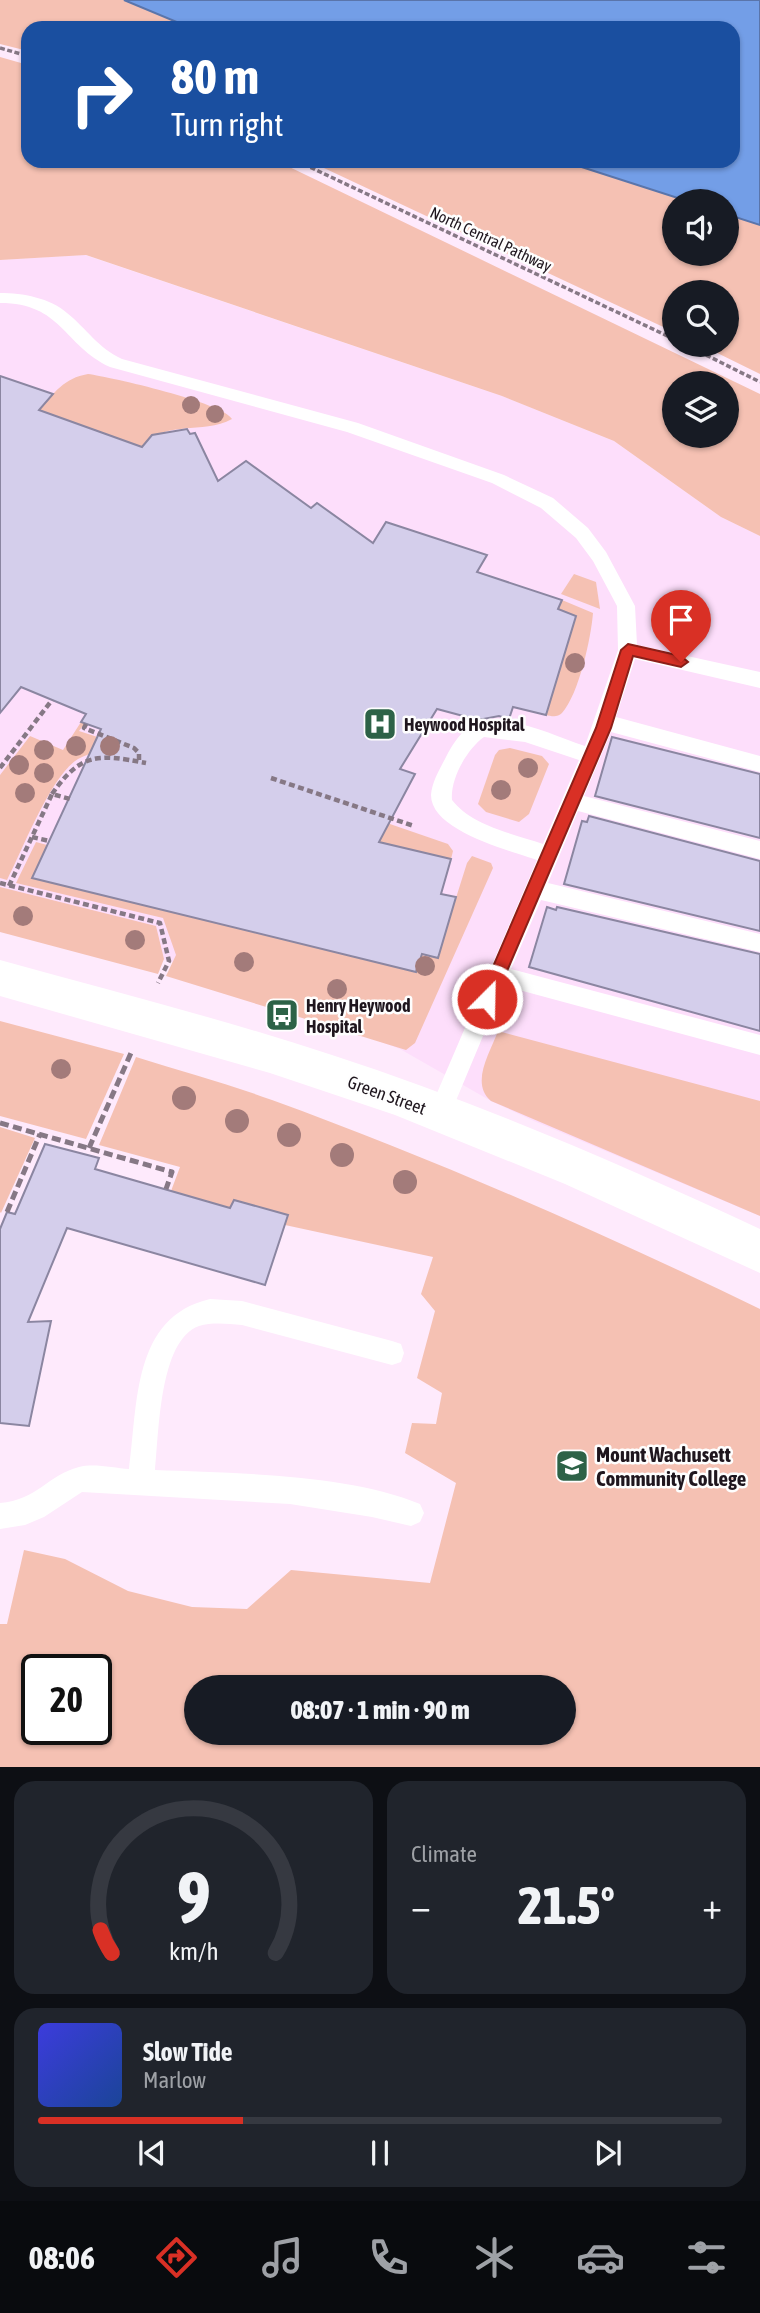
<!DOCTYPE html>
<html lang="en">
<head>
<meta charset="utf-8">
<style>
	:root { --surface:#171b24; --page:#20242c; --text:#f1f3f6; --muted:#9ea1a6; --line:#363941; --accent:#d93025 }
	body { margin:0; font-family:"Asap Condensed",sans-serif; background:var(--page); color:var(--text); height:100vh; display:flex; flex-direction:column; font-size:26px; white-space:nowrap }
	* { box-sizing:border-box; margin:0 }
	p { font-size:23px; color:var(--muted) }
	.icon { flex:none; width:38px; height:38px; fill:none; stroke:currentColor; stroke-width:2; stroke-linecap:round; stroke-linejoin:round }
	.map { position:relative; height:1767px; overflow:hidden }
	.drawer { display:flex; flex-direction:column; gap:14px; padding:14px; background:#0d0f14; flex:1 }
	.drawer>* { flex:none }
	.banner { position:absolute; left:21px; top:21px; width:719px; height:147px; border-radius:21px; box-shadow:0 2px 5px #0004; background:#1a4fa0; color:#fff; overflow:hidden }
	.controls { position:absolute; left:662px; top:189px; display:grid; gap:14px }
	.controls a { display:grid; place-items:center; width:77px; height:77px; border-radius:50%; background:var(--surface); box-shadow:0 2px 5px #0004; font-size:35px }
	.speed { position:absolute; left:21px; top:1654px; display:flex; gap:14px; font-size:35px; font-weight:700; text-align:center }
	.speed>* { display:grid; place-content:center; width:91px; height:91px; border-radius:50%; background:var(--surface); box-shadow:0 2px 5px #0004; line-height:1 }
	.speed .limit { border:4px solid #111; border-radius:10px; background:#fff; color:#111 }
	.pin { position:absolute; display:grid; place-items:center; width:60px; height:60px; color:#fff; margin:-72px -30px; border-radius:50% 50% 50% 0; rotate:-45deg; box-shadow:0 0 7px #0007 }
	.pin .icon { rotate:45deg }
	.me { position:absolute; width:77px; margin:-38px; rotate:23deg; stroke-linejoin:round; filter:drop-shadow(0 0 5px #0008) }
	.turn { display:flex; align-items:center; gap:24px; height:147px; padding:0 35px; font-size:32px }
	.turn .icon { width:91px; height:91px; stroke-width:2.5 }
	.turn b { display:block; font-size:49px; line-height:60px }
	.big { font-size:52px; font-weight:800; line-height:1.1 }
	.drawer .widget { flex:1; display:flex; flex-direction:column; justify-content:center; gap:10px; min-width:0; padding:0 24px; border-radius:21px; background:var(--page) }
	.drawer .dial { align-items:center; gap:0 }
	.dial svg { height:182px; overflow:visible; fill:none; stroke:var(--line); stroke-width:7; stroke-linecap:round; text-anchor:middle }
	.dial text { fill:var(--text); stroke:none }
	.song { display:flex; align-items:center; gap:21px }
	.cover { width:84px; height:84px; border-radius:10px; background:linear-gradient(135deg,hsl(240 70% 55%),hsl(220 70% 35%)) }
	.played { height:7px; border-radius:4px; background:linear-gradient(90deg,var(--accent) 30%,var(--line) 30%) }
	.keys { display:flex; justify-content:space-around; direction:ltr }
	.heat { display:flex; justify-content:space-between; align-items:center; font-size:38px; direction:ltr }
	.drawer .tiles { flex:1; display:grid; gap:14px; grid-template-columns:1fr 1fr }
	.widget:last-child { grid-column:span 2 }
	.trip { position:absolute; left:184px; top:1675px; width:392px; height:70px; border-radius:35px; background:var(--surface); box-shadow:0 2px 5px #0004; font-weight:800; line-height:70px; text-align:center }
	.tab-bar { display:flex; height:112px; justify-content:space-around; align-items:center; background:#090b0e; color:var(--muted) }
	.tab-bar .icon { width:49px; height:49px }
	.tab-bar .current { color:var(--accent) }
	.tab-bar b { font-size:32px; color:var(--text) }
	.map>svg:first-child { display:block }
</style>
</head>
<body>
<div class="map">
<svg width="760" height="1767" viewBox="0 0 760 1767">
	<rect width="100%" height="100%" fill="#feeafc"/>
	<polygon fill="#fddefb" points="85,255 502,396 614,441 721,517 760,536 760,1216 534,1121 491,1101 400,1049 169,961 0,911 0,260"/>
	<g fill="#f5c1b3" fill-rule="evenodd">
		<polygon points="0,0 124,0 191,28 28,28 28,51 0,44"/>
		<path d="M0,57L28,65V161H277L760,394V536L721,517L614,441L502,396L86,255L0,260ZM674,383H726V436H674Z"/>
		<polygon points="309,161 563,161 687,201 674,201 674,254 726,254 726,214 760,225 760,374 701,345 726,345 726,292 674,292 674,332"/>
		<path d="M88,374C111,377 224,403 232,419C202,435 165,419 142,447L39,410C54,393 64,378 88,374Z"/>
		<polygon points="574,574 596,582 600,609 561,594"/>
		<path d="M562,600L593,613C591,638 579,694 562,713C557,718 551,716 546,715L576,616L558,609Z"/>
		<path d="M81,722L85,723L79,731L119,744C106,749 90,753 78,759C51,775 22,851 7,880L0,878V775L30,736L63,750Z"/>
		<polygon points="510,748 542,756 549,764 529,814 519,822 486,812 478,804 495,755 499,750"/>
		<polygon points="268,782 448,844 453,851 451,859 247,811"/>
		<polygon points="36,842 47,845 32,878 437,958 467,863 472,856 491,863 493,868 415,1043 406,1050 166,976 176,955 163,918 16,883"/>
		<polygon points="0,887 156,926 164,959 158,974 0,932"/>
		<polygon points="0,1021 124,1054 86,1139 0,1116"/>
		<path d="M498,1031L760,1101V1216L491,1101C470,1083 490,1053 498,1031Z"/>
		<path d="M136,1057C181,1071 228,1084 272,1100C439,1161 601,1232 760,1309V1767H0V1624H7L24,1550L65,1559L128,1591L192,1607L247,1609L291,1570L430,1583L456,1483L405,1453L412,1423L436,1424L442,1393L417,1378L435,1311L421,1294L433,1257L285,1225L288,1215L234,1200L230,1208L171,1191L180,1167L99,1145ZM37,1670H96V1729H37ZM196,1687H564V1732H196Z"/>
		<polygon points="0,1127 35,1138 1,1213 0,1212"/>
	</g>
	<polygon fill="#739ee7" stroke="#5a75ab" stroke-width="2" points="124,0 760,0 760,225 726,214 726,201 687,201 563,161 733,161 733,28 191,28"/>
	<g fill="#d4ceeb" stroke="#8b86a1" stroke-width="2">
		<polygon points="0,376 53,394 39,410 142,447 152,435 187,429 190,434 195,433 218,481 246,461 311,508 317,503 373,543 386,522 487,555 477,572 562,600 558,609 576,616 546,715 513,707 509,719 499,716 478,720 437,709 400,769 415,774 379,842 451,859 441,894 456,897 438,958 422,954 416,972 32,878 101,729 81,722 86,714 21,687 0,713"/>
		<polygon points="612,737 760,774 760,838 595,796"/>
		<polygon points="589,816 760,861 760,931 564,884 582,821 587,822"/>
		<polygon points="547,907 556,910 557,907 760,954 760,1031 529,967"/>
		<polygon points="45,1144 99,1158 95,1169 230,1208 234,1200 288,1215 265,1285 67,1228 28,1322 51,1321 29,1426 0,1423 0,1229 7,1212 15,1214"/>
	</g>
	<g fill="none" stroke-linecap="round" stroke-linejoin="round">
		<g stroke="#867885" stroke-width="3.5" stroke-dasharray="5 2.5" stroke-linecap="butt">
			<polyline points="0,48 28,56"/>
			<polyline points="297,161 674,339"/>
			<polyline points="686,345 760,382"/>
		</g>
		<g stroke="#867885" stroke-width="4.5" stroke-dasharray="6 3.5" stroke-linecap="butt">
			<polyline points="86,724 84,728 134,748 139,753 139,762"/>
			<polyline points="0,768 52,700"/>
			<polyline points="271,778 414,826"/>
			<path d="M52,794C81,752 99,754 146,763"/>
			<polyline points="32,837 49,841"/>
			<polyline points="0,883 160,923 169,961 158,983"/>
			<polyline points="9,886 52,794 70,799"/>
		</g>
		<g stroke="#867885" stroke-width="5" stroke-dasharray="9 4.5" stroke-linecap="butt">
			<polyline points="0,1123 172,1172 166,1189"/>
			<polyline points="89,1148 131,1053"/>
			<polyline points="7,1212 40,1134"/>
		</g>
		<g fill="#fff" fill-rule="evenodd">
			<path d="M0,293C23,293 50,298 67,313C87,329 98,348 122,359L358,423L504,475L553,498L588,528L606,552L635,606L637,645L760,672V688L635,659L616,717L760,756V772L611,732L584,796L760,841V859L578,811L548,883L760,934V952L541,900L511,969L760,1035V1055L504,986L447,1122L439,1125L431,1122L428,1114L537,860C509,850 431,831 431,795C432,781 441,767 447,755C456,739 466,723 486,721C519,718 555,736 585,746L618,650L617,606L593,561L576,538L541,508L492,483L347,432L110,367C63,345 62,303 0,303ZM484,737L525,742L579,760L543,844C514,834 472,826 452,800C450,779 467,749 484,737Z"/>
			<path d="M210,1299L242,1301L392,1341L401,1344L404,1353L401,1362L392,1365L242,1325C228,1324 213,1322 199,1326C159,1340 159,1434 155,1470C232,1473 349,1474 420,1504L424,1513L420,1522L411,1526L372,1517L290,1504L82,1492L44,1517L25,1525L0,1529V1503C37,1500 48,1475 79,1467C94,1463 114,1468 129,1469C138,1404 132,1317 210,1299Z"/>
		</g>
		<path fill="#fff" fill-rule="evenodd" d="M0,960C111,991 223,1019 332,1055C479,1103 621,1164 760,1229V1273L565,1184L395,1115L270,1073L0,996Z"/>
	</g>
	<g fill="#a37b7a">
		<circle cx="191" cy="405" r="9"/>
		<circle cx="215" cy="414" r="9"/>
		<circle cx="575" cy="663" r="10"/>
		<circle cx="76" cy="746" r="10"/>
		<circle cx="110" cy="746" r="10"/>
		<circle cx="44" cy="750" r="10"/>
		<circle cx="19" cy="765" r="10"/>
		<circle cx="528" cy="768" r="10"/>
		<circle cx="44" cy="773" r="10"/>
		<circle cx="501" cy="790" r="10"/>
		<circle cx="25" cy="793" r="10"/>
		<circle cx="23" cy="916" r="10"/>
		<circle cx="135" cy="940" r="10"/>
		<circle cx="244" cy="962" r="10"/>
		<circle cx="425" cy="966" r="10"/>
		<circle cx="337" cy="989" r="10"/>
		<circle cx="61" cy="1069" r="10"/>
		<circle cx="184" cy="1098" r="12"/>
		<circle cx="237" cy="1121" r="12"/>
		<circle cx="289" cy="1135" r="12"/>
		<circle cx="342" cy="1155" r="12"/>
		<circle cx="405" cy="1182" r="12"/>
	</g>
	<polygon fill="#d93025" stroke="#8d1f18" stroke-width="2" points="628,644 681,656 688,662 681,667 633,656 611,728 495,999 493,1004 487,1006 481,1004 479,999 596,728 621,650"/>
	<defs>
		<symbol id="hospital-square" viewBox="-11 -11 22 22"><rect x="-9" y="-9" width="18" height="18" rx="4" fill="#2d6247" stroke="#fefefe"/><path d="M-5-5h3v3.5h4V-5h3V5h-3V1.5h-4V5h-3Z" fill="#fff"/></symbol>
		<symbol id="bus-square" viewBox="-11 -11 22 22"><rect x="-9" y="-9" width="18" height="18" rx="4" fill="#2d6247" stroke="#fefefe"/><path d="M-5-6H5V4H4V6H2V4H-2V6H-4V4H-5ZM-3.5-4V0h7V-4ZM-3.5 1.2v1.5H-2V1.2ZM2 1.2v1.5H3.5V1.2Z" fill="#fff"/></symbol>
		<symbol id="university-square" viewBox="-11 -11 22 22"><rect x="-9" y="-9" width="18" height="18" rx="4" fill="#2d6247" stroke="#fefefe"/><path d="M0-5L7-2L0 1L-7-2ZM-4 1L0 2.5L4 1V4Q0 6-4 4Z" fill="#fff"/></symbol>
	</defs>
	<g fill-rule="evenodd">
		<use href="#hospital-square" x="361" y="705" width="38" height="38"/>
		<use href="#bus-square" x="263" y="996" width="38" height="38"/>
		<use href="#university-square" x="553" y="1447" width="38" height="38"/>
	</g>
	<g text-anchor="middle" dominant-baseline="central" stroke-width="5" stroke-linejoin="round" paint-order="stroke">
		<g font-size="16" fill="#1f161e" stroke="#fefefe">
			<text transform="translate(491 239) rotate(25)">North Central Pathway</text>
		</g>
		<g font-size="18" font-weight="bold" fill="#1f161e" stroke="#fefefe" text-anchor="start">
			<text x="404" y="724">Heywood Hospital</text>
			<text x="306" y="1005">Henry Heywood<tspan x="306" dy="21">Hospital</tspan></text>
		</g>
		<g font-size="18" fill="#1f161e" stroke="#fefefe">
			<text transform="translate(387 1095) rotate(20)">Green Street</text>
		</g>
		<g font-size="21" font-weight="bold" fill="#1f161e" stroke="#fefefe" text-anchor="start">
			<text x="596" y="1454">Mount Wachusett<tspan x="596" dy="24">Community College</tspan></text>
		</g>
	</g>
</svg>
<div class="controls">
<a><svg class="icon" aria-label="sound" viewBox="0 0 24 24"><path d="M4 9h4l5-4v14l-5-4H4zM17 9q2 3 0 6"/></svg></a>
<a><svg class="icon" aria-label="search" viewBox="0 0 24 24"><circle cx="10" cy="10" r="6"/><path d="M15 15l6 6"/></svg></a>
<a><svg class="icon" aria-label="layers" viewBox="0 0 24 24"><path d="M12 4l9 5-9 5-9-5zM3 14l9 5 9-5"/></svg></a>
</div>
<div class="speed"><div class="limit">20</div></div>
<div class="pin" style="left:681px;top:662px;background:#d93025"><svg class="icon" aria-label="arrive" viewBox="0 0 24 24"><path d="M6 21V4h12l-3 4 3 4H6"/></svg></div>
<svg class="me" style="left:487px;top:999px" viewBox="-20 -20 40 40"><circle r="17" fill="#d93025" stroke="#fff" stroke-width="3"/><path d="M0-11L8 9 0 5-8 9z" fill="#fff"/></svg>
<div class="trip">08:07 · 1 min · 90 m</div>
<div class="banner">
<div class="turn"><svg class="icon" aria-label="right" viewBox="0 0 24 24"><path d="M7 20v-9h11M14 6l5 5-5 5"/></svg><div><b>80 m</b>Turn right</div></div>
</div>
</div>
<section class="drawer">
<div class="tiles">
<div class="widget dial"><svg viewBox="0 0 100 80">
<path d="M14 69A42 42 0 1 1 86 69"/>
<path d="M14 69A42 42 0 0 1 9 59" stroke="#d93025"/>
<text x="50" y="56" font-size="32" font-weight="700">9</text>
<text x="50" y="72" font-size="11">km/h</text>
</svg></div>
<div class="widget"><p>Climate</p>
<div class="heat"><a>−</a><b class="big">21.5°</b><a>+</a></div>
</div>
<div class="widget">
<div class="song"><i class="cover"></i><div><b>Slow Tide</b><p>Marlow</p></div></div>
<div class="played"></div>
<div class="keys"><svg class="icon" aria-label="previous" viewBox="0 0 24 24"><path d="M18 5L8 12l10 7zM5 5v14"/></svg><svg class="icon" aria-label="pause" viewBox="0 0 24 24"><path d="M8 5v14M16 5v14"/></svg><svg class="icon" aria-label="next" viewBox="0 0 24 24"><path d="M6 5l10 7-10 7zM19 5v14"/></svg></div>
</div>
</div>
</section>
<nav class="tab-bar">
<b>08:06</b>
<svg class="icon current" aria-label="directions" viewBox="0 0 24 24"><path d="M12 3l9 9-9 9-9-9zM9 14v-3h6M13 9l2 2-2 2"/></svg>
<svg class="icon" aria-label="music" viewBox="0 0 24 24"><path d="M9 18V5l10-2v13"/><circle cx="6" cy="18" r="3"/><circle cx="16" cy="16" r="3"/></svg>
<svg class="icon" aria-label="phone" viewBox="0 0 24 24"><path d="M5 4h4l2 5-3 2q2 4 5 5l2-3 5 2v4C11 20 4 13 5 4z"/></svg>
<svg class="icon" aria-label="climate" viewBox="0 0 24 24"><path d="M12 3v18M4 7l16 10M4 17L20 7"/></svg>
<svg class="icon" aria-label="car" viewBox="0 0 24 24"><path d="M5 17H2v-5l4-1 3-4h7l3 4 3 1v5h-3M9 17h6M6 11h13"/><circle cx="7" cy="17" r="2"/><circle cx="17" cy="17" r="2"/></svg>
<svg class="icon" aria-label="filters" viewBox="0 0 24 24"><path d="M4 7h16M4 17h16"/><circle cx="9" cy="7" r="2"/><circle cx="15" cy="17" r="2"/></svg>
</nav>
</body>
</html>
